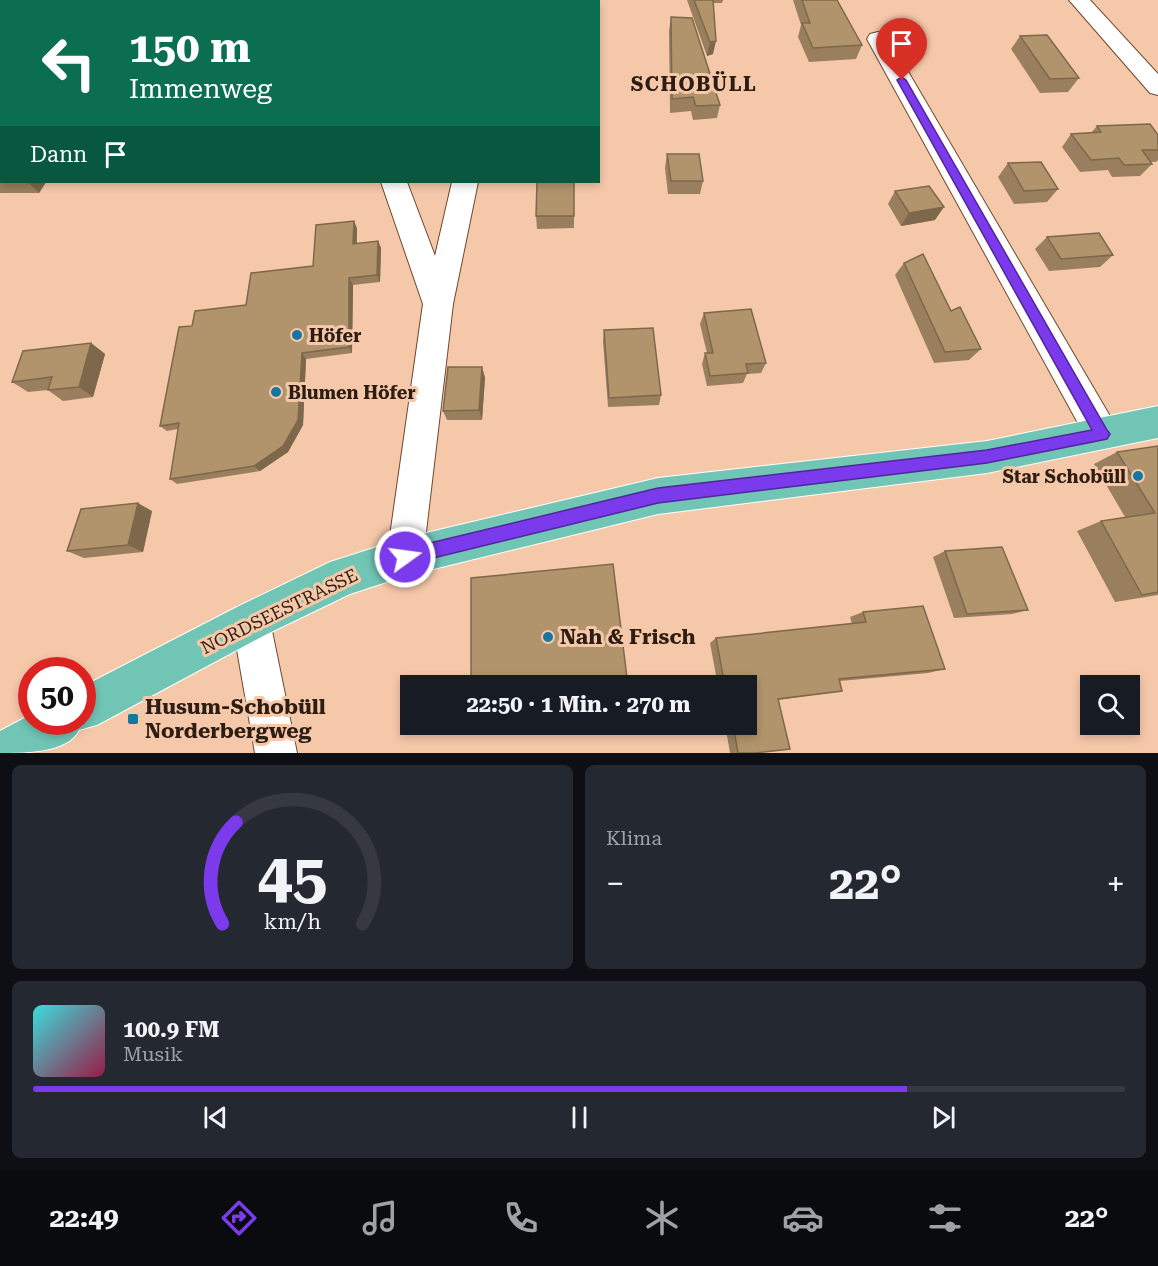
<!DOCTYPE html>
<html lang="de">
<head>
<meta charset="utf-8">
<style>
	:root { --surface:#171b24; --page:#242831; --text:#f1f3f6; --muted:#9ea1a6; --line:#363941; --accent:#7c3aed }
	body { margin:0; font-family:"Roboto Serif",serif; background:var(--page); color:var(--text); height:100vh; display:flex; flex-direction:column; font-size:22px; white-space:nowrap }
	* { box-sizing:border-box; margin:0 }
	p { font-size:20px; color:var(--muted) }
	.icon { flex:none; width:33px; height:33px; fill:none; stroke:currentColor; stroke-width:2; stroke-linecap:round; stroke-linejoin:round }
	.map { position:relative; height:753px; overflow:hidden }
	.drawer { display:flex; flex-direction:column; gap:12px; padding:12px; background:#0d0f14; flex:1 }
	.drawer>* { flex:none }
	.top-card { position:absolute; left:0px; top:0px; width:600px; height:183px; box-shadow:0 3px 9px #0003; background:#0b6e4f; color:#fff; overflow:hidden }
	.tools { position:absolute; left:1080px; top:675px; display:grid; gap:12px }
	.tools a { display:grid; place-items:center; width:60px; height:60px; border-radius:0px; background:var(--surface); box-shadow:0 3px 9px #0003; font-size:30px }
	.speed { position:absolute; left:18px; top:657px; display:flex; gap:12px; font-size:30px; font-weight:700; text-align:center }
	.speed>* { display:grid; place-content:center; width:78px; height:78px; border-radius:50%; background:var(--surface); box-shadow:0 3px 9px #0003; line-height:1 }
	.speed .limit { border:9px solid #d22; background:#fff; color:#111 }
	.pin { position:absolute; display:grid; place-items:center; width:51px; height:51px; color:#fff; margin:-62px -26px; border-radius:50% 50% 50% 0; rotate:-45deg; box-shadow:0 0 6px #0007 }
	.pin .icon { rotate:45deg }
	.me { position:absolute; width:66px; margin:-33px; rotate:76deg; stroke-linejoin:round; filter:drop-shadow(0 0 4px #0008) }
	.turn { display:flex; align-items:center; gap:21px; height:126px; padding:0 30px; font-size:27px }
	.turn .icon { width:78px; height:78px; stroke-width:2.5 }
	.turn b { display:block; font-size:42px; line-height:51px }
	.then { display:flex; align-items:center; height:57px; padding:0 30px; background:#0003; gap:12px; font-size:22px }
	.big { font-size:45px; font-weight:700; line-height:1.1 }
	.drawer .tile { flex:1; display:flex; flex-direction:column; justify-content:center; gap:9px; min-width:0; padding:0 21px; border-radius:9px; background:var(--page) }
	.drawer .dial { align-items:center; gap:0 }
	.dial svg { height:156px; overflow:visible; fill:none; stroke:var(--line); stroke-width:7; stroke-linecap:round; text-anchor:middle }
	.dial text { fill:var(--text); stroke:none }
	.song { display:flex; align-items:center; gap:18px }
	.cover { width:72px; height:72px; border-radius:9px; background:linear-gradient(135deg,hsl(180 70% 55%),hsl(340 70% 35%)) }
	.played { height:6px; border-radius:3px; background:linear-gradient(90deg,var(--accent) 80%,var(--line) 80%) }
	.keys { display:flex; justify-content:space-around; direction:ltr }
	.heat { display:flex; justify-content:space-between; align-items:center; font-size:33px; direction:ltr }
	.drawer .tiles { flex:1; display:grid; gap:12px; grid-template-columns:1fr 1fr }
	.tile:last-child { grid-column:span 2 }
	.trip { position:absolute; left:400px; top:675px; width:357px; height:60px; border-radius:0px; background:var(--surface); box-shadow:0 3px 9px #0003; font-weight:700; line-height:60px; text-align:center }
	.tabs { display:flex; height:96px; justify-content:space-around; align-items:center; background:#090b0e; color:var(--muted) }
	.tabs .icon { width:42px; height:42px }
	.tabs .selected { color:var(--accent) }
	.tabs b { font-size:27px; color:var(--text) }
	.map>svg:first-child { display:block }
</style>
</head>
<body>
<div class="map">
<svg width="1158" height="753" viewBox="0 0 1158 753">
	<rect width="100%" height="100%" fill="#f6c8aa"/>
	<g fill="none" stroke-linecap="round" stroke-linejoin="round">
		<defs>
			<g id="minor">
				<polygon points="276,0 299,0 275,2"/>
				<rect x="354" y="0" width="20" height="2"/>
				<polygon points="568,0 589,0 567,2"/>
				<polygon points="1069,0 1090,0 1158,74 1158,95 1150,93"/>
				<polygon points="878,32 886,34 889,39 1114,423 1119,434 1114,445 1102,449 1090,445 867,39 870,34"/>
				<rect x="0" y="117" width="2" height="16"/>
				<polygon points="381,182 407,182 435,256 452,182 478,182 453,304 423,557 418,570 405,575 392,570 387,557 423,304"/>
				<polygon points="251,602 265,607 270,621 297,753 255,753 232,621 237,607"/>
			</g>
			<path id="major" d="M1158,406V438L987,473L658,514L405,576L350,594L265,635L97,725L79,730C68,753 24,753 0,753V731L32,714V722H82V687L237,607L330,562L405,538L658,478L987,441Z"/>
		</defs>
		<use href="#minor" stroke="#6e482d" stroke-width="2"/>
		<use href="#major" stroke="#fff" stroke-width="2"/>
		<use href="#minor" fill="#fff" fill-rule="evenodd"/>
		<use href="#major" fill="#71c5b5" fill-rule="evenodd"/>
	</g>
	<g fill="#997f5d">
		<polygon points="687,0 723,0 722,3 714,3 713,54 707,56"/>
		<polygon points="793,0 837,0 862,45 856,59 809,62 798,37 801,25"/>
		<polygon points="671,17 720,105 717,118 693,120 691,111 670,113 669,31"/>
		<polygon points="1020,36 1079,78 1068,92 1040,93 1011,49"/>
		<polygon points="1097,126 1158,135 1158,160 1156,162 1150,162 1152,164 1140,176 1112,177 1108,170 1080,172 1062,147 1071,134 1091,133"/>
		<polygon points="2,146 2,182 46,182 39,193 0,193 0,149"/>
		<polygon points="667,154 703,181 700,194 668,194 665,168"/>
		<polygon points="1008,163 1058,189 1047,202 1014,204 998,177"/>
		<polygon points="574,182 574,228 537,229 536,216"/>
		<polygon points="895,191 935,220 901,226 888,204"/>
		<polygon points="357,228 357,243 378,241 381,248 380,282 353,285 352,353 306,359 303,425 288,452 260,471 177,484 170,479 178,429 167,431 160,426 192,326 246,305 313,266"/>
		<polygon points="1047,237 1113,255 1100,267 1049,271 1035,249"/>
		<polygon points="904,263 951,311 981,349 969,360 934,363 895,275"/>
		<polygon points="704,313 766,363 761,373 747,374 743,383 707,386 702,364 705,353 707,353 700,324"/>
		<polygon points="604,330 661,395 659,405 608,407 603,341"/>
		<polygon points="91,343 105,354 93,397 63,401 48,390 28,392 12,382"/>
		<polygon points="482,367 485,378 482,420 447,420 443,411"/>
		<polygon points="1158,446 1158,595 1115,602 1077,531 1101,521 1125,517 1094,464 1117,452"/>
		<polygon points="152,511 143,552 84,558 67,551"/>
		<polygon points="945,551 1028,610 1012,614 954,618 933,557"/>
		<polygon points="863,612 945,669 928,673 840,681 842,691 778,700 755,753 730,753 725,724 747,724 747,686 718,686 710,643 716,638 852,624 850,617"/>
	</g>
	<g fill="#7d684c">
		<polygon points="716,41 713,54 707,56 710,42"/>
		<polygon points="28,182 46,182 39,193"/>
		<polygon points="944,207 935,220 901,226 909,213"/>
		<polygon points="354,221 357,228 356,251 353,244"/>
		<polygon points="378,241 381,248 380,282 377,275"/>
		<polygon points="349,278 353,285 352,353 349,347"/>
		<polygon points="91,343 105,354 93,397 79,387"/>
		<polygon points="302,353 306,359 303,425 288,452 260,471 254,466"/>
		<polygon points="482,367 485,378 482,420 479,410"/>
		<polygon points="138,503 152,511 143,552 128,545"/>
	</g>
	<g fill="#b2946c" stroke="#7d684c" stroke-width="1.5">
		<polygon points="694,0 713,0 716,41 710,42"/>
		<polygon points="802,0 837,0 862,45 813,48 802,23 810,23"/>
		<polygon points="671,17 692,18 720,105 696,106 693,97 672,99"/>
		<polygon points="1047,35 1079,78 1050,79 1020,36"/>
		<polygon points="1150,124 1158,135 1158,150 1142,150 1152,164 1124,165 1119,158 1091,160 1071,134 1101,132 1097,126"/>
		<polygon points="2,146 2,180 0,180 0,149"/>
		<polygon points="667,154 699,154 703,181 671,181"/>
		<polygon points="1041,162 1058,189 1024,191 1008,163"/>
		<polygon points="537,182 574,182 574,216 536,216"/>
		<polygon points="929,186 944,207 909,213 895,191"/>
		<polygon points="354,221 353,244 378,241 377,275 349,278 349,347 302,353 298,420 283,446 254,466 170,479 179,423 160,426 179,327 192,326 195,311 246,305 251,273 313,266 316,225"/>
		<polygon points="1099,233 1113,255 1061,259 1047,237"/>
		<polygon points="923,254 951,311 960,307 981,349 945,352 904,263"/>
		<polygon points="751,309 766,363 746,364 748,373 710,376 705,353 713,353 704,313"/>
		<polygon points="653,328 661,395 609,398 604,330"/>
		<polygon points="91,343 79,387 48,390 52,377 12,382 23,351"/>
		<polygon points="448,367 482,367 479,410 443,411"/>
		<polygon points="1158,446 1158,592 1142,595 1101,521 1155,513 1117,452"/>
		<polygon points="138,503 128,545 67,551 81,509"/>
		<polygon points="1002,547 1028,610 967,614 945,551"/>
		<polygon points="613,564 628,686 471,686 471,578"/>
		<polygon points="923,606 945,669 839,679 842,691 778,699 790,749 755,753 738,753 733,724 747,724 747,686 725,686 716,638 866,622 863,612"/>
	</g>
	<polygon fill="#7c3aed" stroke="#51269a" stroke-width="1.5" points="902,77 906,80 1107,430 1110,434 1107,439 987,463 658,503 405,565 400,562 397,557 400,551 405,549 658,488 987,450 1092,430 897,80"/>
	<g fill="#1476a3" stroke="#f6c8aa" stroke-width="2">
		<circle cx="297" cy="335" r="6"/>
		<circle cx="276" cy="392" r="6"/>
		<circle cx="1138" cy="476" r="6"/>
		<circle cx="548" cy="637" r="6"/>
		<rect x="127" y="713" width="12" height="12" rx="3"/>
	</g>
	<g text-anchor="middle" dominant-baseline="central" stroke-width="6" stroke-linejoin="round" paint-order="stroke">
		<g font-size="18" font-weight="bold" fill="#2e1d12" stroke="#f6c8aa" text-anchor="start">
			<text x="309" y="335">Höfer</text>
			<text x="288" y="392">Blumen Höfer</text>
			<text x="1126" y="476" text-anchor="end">Star Schobüll</text>
		</g>
		<g font-size="18" fill="#2e1d12" stroke="#f6c8aa">
			<text transform="translate(279 611) rotate(-26)">NORDSEESTRASSE</text>
		</g>
		<g font-size="20" font-weight="bold" letter-spacing="1.5" fill="#2e1d12" stroke="#f6c8aa">
			<text x="694" y="84">SCHOBÜLL</text>
		</g>
		<g font-size="21" font-weight="bold" fill="#2e1d12" stroke="#f6c8aa" text-anchor="start">
			<text x="560" y="637">Nah &amp; Frisch</text>
			<text x="145" y="707">Husum-Schobüll<tspan x="145" dy="24">Norderbergweg</tspan></text>
		</g>
	</g>
</svg>
<div class="tools">
<a><svg class="icon" aria-label="search" viewBox="0 0 24 24"><circle cx="10" cy="10" r="6"/><path d="M15 15l6 6"/></svg></a>
</div>
<div class="speed"><div class="limit">50</div></div>
<div class="pin" style="left:902px;top:80px;background:#d93025"><svg class="icon" aria-label="arrive" viewBox="0 0 24 24"><path d="M6 21V4h12l-3 4 3 4H6"/></svg></div>
<svg class="me" style="left:405px;top:557px" viewBox="-20 -20 40 40"><circle r="17" fill="#7c3aed" stroke="#fff" stroke-width="3"/><path d="M0-11L8 9 0 5-8 9z" fill="#fff"/></svg>
<div class="trip">22:50 · 1 Min. · 270 m</div>
<div class="top-card">
<div class="turn"><svg class="icon" aria-label="left" viewBox="0 0 24 24"><path d="M17 20v-9H6M10 6l-5 5 5 5"/></svg><div><b>150 m</b>Immenweg</div></div>
<div class="then">Dann<svg class="icon" aria-label="arrive" viewBox="0 0 24 24"><path d="M6 21V4h12l-3 4 3 4H6"/></svg></div>
</div>
</div>
<section class="drawer">
<div class="tiles">
<div class="tile dial"><svg viewBox="0 0 100 80">
<path d="M14 69A42 42 0 1 1 86 69"/>
<path d="M14 69A42 42 0 0 1 21 17" stroke="#7c3aed"/>
<text x="50" y="56" font-size="32" font-weight="700">45</text>
<text x="50" y="72" font-size="11">km/h</text>
</svg></div>
<div class="tile"><p>Klima</p>
<div class="heat"><a>−</a><b class="big">22°</b><a>+</a></div>
</div>
<div class="tile">
<div class="song"><i class="cover"></i><div><b>100.9 FM</b><p>Musik</p></div></div>
<div class="played"></div>
<div class="keys"><svg class="icon" aria-label="previous" viewBox="0 0 24 24"><path d="M18 5L8 12l10 7zM5 5v14"/></svg><svg class="icon" aria-label="pause" viewBox="0 0 24 24"><path d="M8 5v14M16 5v14"/></svg><svg class="icon" aria-label="next" viewBox="0 0 24 24"><path d="M6 5l10 7-10 7zM19 5v14"/></svg></div>
</div>
</div>
</section>
<nav class="tabs">
<b>22:49</b>
<svg class="icon selected" aria-label="directions" viewBox="0 0 24 24"><path d="M12 3l9 9-9 9-9-9zM9 14v-3h6M13 9l2 2-2 2"/></svg>
<svg class="icon" aria-label="music" viewBox="0 0 24 24"><path d="M9 18V5l10-2v13"/><circle cx="6" cy="18" r="3"/><circle cx="16" cy="16" r="3"/></svg>
<svg class="icon" aria-label="phone" viewBox="0 0 24 24"><path d="M5 4h4l2 5-3 2q2 4 5 5l2-3 5 2v4C11 20 4 13 5 4z"/></svg>
<svg class="icon" aria-label="climate" viewBox="0 0 24 24"><path d="M12 3v18M4 7l16 10M4 17L20 7"/></svg>
<svg class="icon" aria-label="car" viewBox="0 0 24 24"><path d="M5 17H2v-5l4-1 3-4h7l3 4 3 1v5h-3M9 17h6M6 11h13"/><circle cx="7" cy="17" r="2"/><circle cx="17" cy="17" r="2"/></svg>
<svg class="icon" aria-label="filters" viewBox="0 0 24 24"><path d="M4 7h16M4 17h16"/><circle cx="9" cy="7" r="2"/><circle cx="15" cy="17" r="2"/></svg>
<b>22°</b>
</nav>
</body>
</html>
